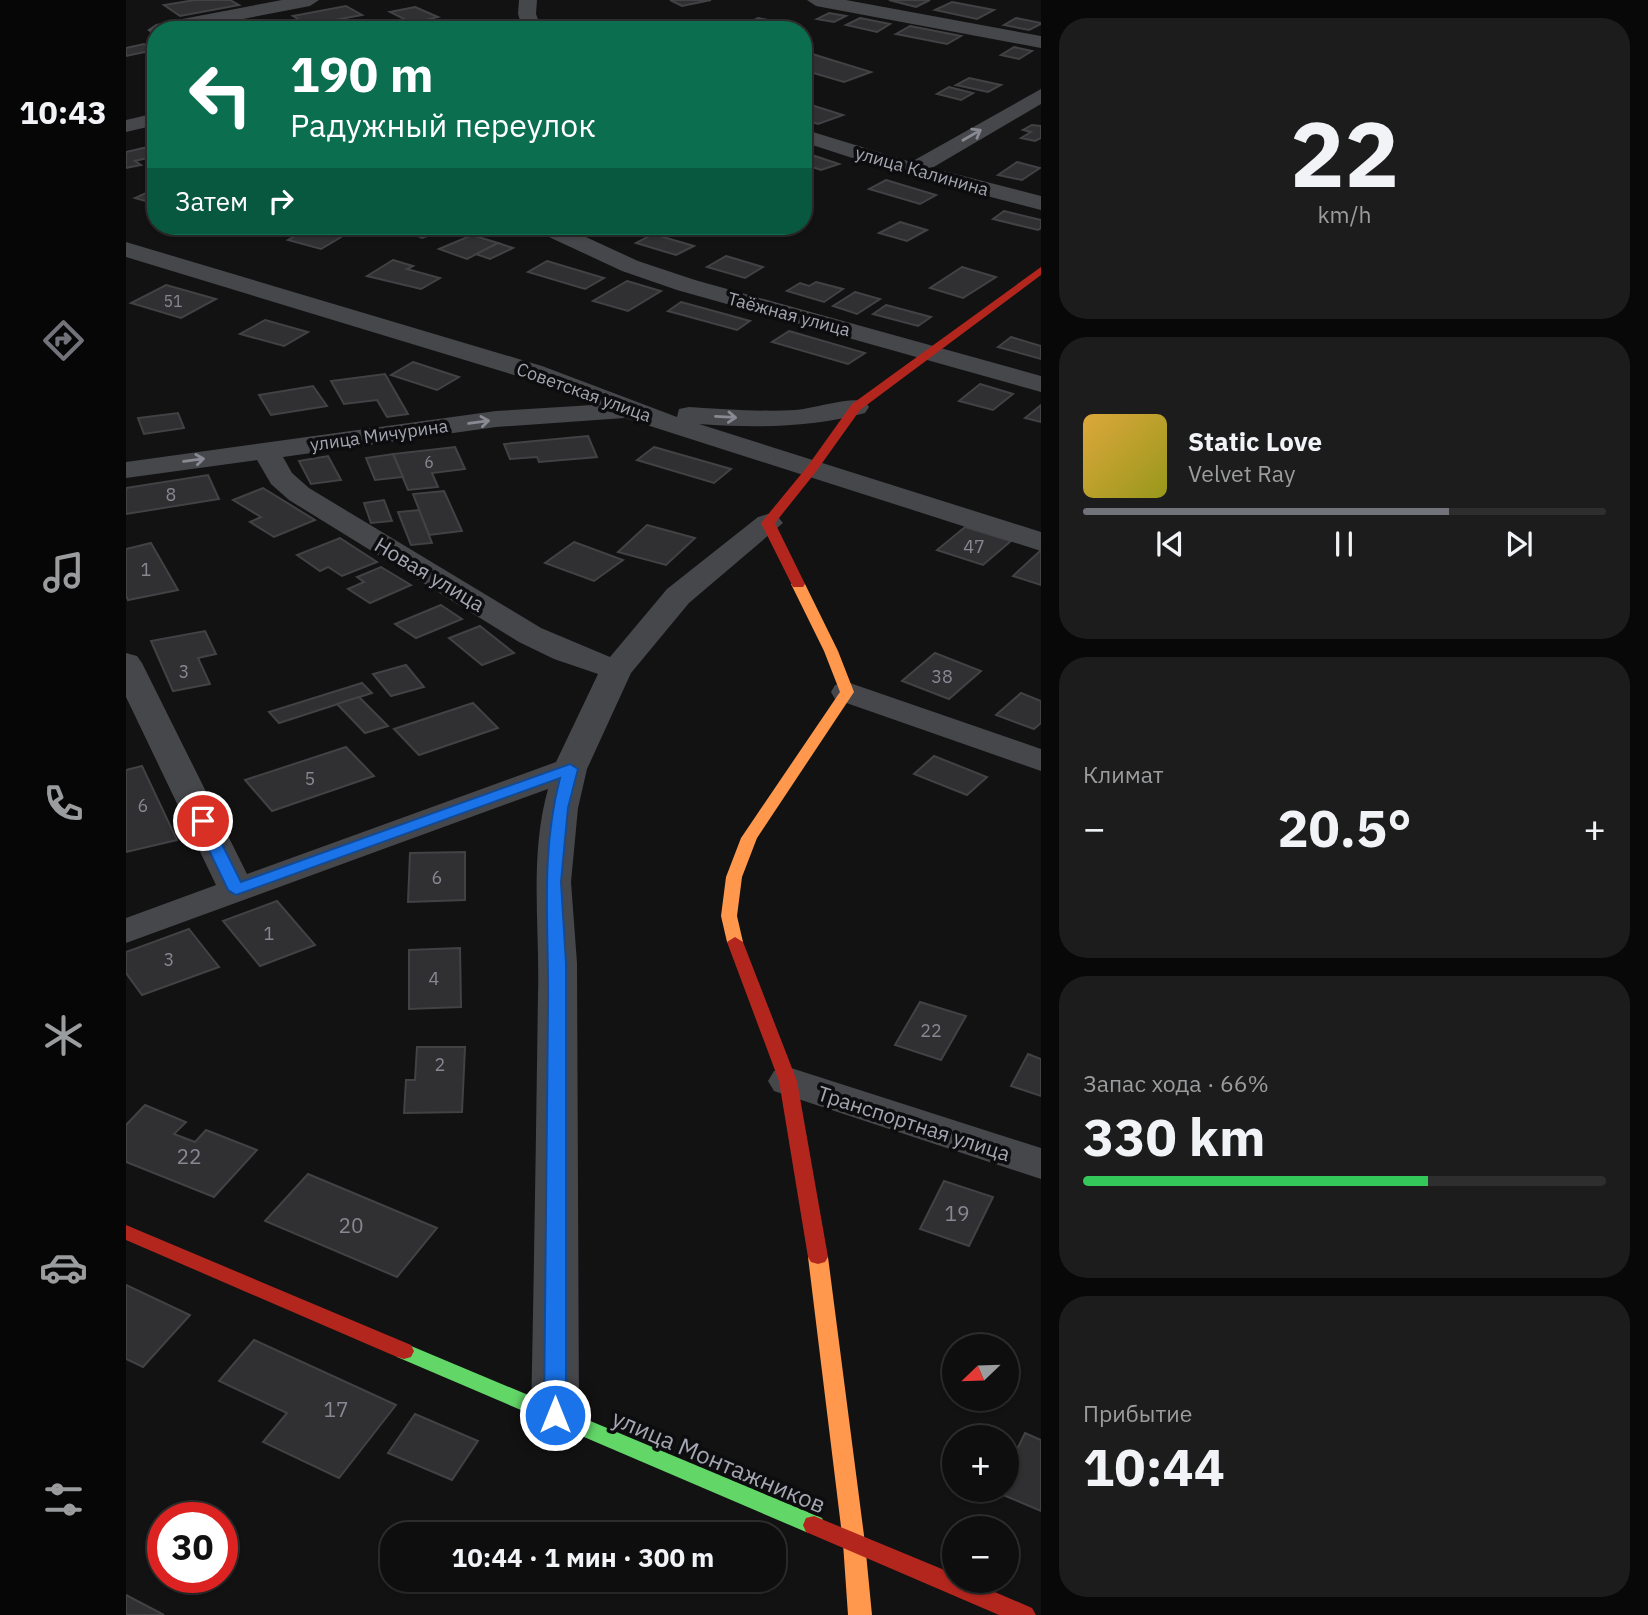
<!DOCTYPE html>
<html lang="ru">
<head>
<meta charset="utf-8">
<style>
	:root { --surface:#0e0e0e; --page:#1c1c1c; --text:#f1f3f6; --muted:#9b9c9e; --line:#2e2e2e; --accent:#71727a }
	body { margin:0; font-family:"IBM Plex Sans",sans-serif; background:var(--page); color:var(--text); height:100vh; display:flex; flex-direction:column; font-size:26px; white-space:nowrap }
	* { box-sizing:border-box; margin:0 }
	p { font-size:23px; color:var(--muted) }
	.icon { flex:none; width:38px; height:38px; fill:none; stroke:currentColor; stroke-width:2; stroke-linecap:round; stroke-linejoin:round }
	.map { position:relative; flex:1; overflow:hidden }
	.drawer { display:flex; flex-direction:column; gap:18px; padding:18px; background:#080808; width:607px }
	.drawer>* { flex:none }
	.hud { position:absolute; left:21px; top:21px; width:665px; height:214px; border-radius:28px; box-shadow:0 2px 5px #0004,0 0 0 2px var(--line); background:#0b6e4f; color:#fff; overflow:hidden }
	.needle { width:46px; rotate:247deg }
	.controls { position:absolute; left:816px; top:1334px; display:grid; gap:14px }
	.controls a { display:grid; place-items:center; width:77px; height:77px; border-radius:50%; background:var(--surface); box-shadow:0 2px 5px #0004,0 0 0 2px var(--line); font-size:35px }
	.speed { position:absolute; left:21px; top:1502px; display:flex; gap:14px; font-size:35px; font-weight:700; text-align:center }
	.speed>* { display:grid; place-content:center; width:91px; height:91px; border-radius:50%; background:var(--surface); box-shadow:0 2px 5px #0004,0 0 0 2px var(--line); line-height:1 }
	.speed .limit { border:10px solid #d22; background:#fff; color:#111 }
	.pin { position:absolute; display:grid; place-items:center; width:60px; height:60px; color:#fff; margin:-30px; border:4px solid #fff; border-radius:50%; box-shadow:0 2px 7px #0007 }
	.me { position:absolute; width:77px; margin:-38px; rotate:0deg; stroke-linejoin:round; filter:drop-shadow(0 0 5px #0008) }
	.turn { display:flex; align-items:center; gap:24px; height:147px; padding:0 28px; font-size:32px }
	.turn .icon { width:91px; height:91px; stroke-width:2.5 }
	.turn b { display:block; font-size:49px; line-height:60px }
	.then { display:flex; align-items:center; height:66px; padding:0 28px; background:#0003; gap:14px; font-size:26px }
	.big { font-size:52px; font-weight:700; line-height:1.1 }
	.drawer .tile { flex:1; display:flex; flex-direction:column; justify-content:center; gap:10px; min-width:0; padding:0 24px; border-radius:28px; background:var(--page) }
	.drawer .dial { align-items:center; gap:0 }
	.dial b { font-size:91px; line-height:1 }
	.song { display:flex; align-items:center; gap:21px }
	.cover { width:84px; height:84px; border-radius:10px; background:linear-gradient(135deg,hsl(40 70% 55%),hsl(60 70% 35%)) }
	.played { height:7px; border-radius:4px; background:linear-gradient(90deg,var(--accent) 70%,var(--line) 70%) }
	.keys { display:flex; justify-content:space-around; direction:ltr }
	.heat { display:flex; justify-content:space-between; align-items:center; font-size:38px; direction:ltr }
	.charge { height:10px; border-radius:5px; background:linear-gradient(90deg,#34c759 66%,var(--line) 0) }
	.trip { position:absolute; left:254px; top:1522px; width:406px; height:70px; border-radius:28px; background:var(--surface); box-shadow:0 2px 5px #0004,0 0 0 2px var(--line); font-weight:700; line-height:70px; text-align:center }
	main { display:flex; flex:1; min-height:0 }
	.menu { display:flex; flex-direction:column; width:126px; justify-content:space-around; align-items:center; background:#060606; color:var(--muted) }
	.menu .icon { width:49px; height:49px }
	.menu .selected { color:var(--accent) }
	.menu b { font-size:32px; color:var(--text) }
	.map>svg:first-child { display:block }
</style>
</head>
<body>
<main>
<nav class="menu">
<b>10:43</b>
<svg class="icon selected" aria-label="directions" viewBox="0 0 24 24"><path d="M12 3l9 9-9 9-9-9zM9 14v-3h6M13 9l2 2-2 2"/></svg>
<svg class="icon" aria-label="music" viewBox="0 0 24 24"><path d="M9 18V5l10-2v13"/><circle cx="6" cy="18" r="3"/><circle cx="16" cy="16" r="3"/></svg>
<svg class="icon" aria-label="phone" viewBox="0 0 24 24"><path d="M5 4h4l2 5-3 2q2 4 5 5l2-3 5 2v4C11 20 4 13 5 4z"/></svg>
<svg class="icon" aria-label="climate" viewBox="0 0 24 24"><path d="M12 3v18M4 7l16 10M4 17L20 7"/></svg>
<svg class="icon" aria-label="car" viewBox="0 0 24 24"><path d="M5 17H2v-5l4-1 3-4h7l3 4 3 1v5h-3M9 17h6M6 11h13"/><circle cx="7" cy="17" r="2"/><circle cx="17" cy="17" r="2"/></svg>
<svg class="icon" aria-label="filters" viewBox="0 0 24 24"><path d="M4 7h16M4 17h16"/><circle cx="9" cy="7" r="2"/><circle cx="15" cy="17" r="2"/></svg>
</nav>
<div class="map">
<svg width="915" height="1615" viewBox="0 0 915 1615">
	<rect width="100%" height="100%" fill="#121212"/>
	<g fill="#303032" stroke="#424245" stroke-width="2">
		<polygon points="69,0 104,0 113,5 54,16 38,5"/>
		<polygon points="544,0 585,0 556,6"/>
		<polygon points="763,0 804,0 790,7"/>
		<polygon points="826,2 868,10 851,19 809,10"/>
		<polygon points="220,6 236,15 182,25 167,16"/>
		<polygon points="289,7 312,17 286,23 264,12"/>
		<polygon points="703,13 720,16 708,22 691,19"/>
		<polygon points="632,18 657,23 648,27 624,22"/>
		<polygon points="734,18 764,24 751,32 720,25"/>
		<polygon points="890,18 915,23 915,24 903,30 878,25"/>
		<polygon points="135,22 150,30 94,30"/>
		<polygon points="784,26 835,36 821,44 770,34"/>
		<polygon points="18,44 28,50 0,56 0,48"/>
		<polygon points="888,47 906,51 893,59 875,55"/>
		<polygon points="683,53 745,72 718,82 677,70 677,55"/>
		<polygon points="843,78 875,85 862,92 830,85"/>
		<polygon points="823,87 847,93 835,100 811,94"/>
		<polygon points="677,103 679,103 717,115 692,124 677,119"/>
		<polygon points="906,125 915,126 915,138 909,141 895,138 905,132 897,130"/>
		<polygon points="30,145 30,156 9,161 15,165 0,168 0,152"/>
		<polygon points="677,152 713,164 695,170 677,164"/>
		<polygon points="891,162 914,168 896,180 872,175"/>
		<polygon points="760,180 810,195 794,204 743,189"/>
		<polygon points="29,189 30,204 9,198"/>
		<polygon points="878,211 915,220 915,228 912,230 867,219"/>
		<polygon points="774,222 801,230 781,241 753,233"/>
		<polygon points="270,226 321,226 325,228 296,238"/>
		<polygon points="180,230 188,233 193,230 217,236 195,249 162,240"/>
		<polygon points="527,234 568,246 550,255 510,243"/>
		<polygon points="346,235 372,243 341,259 313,249"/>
		<polygon points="372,243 387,248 364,259 350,254"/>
		<polygon points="600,256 637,267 619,278 581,267"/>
		<polygon points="267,260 287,266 281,269 314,278 295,289 241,276"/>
		<polygon points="421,261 478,278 459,289 402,272"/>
		<polygon points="836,267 870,277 837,298 804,288"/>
		<polygon points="501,281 535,291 502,311 467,301"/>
		<polygon points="690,282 717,289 698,302 661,291 674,283 683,286"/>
		<polygon points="40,285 90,299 55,318 5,303"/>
		<polygon points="729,292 754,299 731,314 707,306"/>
		<polygon points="555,302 624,321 611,330 542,311"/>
		<polygon points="760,305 805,317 792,326 747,314"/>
		<polygon points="139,320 182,332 158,346 114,334"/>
		<polygon points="663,331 739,353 722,364 646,342"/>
		<polygon points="885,337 915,346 915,359 872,347"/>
		<polygon points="287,362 333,377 311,390 265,375"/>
		<polygon points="259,374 282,414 261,417 251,400 218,404 205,381"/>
		<polygon points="854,384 887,394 867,410 833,401"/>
		<polygon points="187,386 201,406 145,415 133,395"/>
		<polygon points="915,405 915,422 899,418"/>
		<polygon points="52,413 58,428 18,434 12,418"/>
		<polygon points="462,436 471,457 413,462 411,457 384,459 378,444"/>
		<polygon points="329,447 339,469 306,473 312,487 282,490 267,454"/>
		<polygon points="528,447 605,469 588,483 511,460"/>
		<polygon points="267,454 277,477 249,480 240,458"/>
		<polygon points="202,456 215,480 185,484 173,461"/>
		<polygon points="82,475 93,499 0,514 0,488"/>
		<polygon points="137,488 189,520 148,537 124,522 135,517 107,500"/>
		<polygon points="318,491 336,531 303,535 287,494"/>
		<polygon points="258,500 266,521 245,523 238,503"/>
		<polygon points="293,510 306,543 285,545 272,512"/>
		<polygon points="521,525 569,538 540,565 492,552"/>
		<polygon points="839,527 885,541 857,565 811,550"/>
		<polygon points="214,538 251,562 216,576 202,567 194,571 171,555"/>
		<polygon points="448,542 497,560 468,581 419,563"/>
		<polygon points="25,543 52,590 2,600 0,596 0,549"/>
		<polygon points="915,550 915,585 887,576"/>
		<polygon points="255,567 285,585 244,603 222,589 238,582 231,577"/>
		<polygon points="315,605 336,619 290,638 269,624"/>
		<polygon points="354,626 388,653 356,665 323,638"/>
		<polygon points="79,631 90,654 72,658 84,684 47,691 25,641"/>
		<polygon points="809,653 855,671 823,699 776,681"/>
		<polygon points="280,665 298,687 265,696 247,674"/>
		<polygon points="236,683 246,693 153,723 143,712"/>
		<polygon points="895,693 915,701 915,723 908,729 870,715"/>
		<polygon points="233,697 262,726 239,733 211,704"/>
		<polygon points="347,703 372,728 293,755 268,729"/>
		<polygon points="220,747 248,776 146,811 119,780"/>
		<polygon points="808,756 861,777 841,795 788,774"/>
		<polygon points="16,766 51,840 0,852 0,770"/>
		<polygon points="339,852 339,900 282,902 284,853"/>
		<polygon points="151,901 189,945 134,966 97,921"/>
		<polygon points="63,929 93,967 16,995 0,973 0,952"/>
		<polygon points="334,948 335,1007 283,1009 283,950"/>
		<polygon points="794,1002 840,1016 815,1060 769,1045"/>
		<polygon points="291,1047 339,1047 336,1112 278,1113 280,1080 289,1080"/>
		<polygon points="902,1054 915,1059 915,1096 885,1086"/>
		<polygon points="19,1105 60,1122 48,1134 69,1142 80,1130 131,1150 88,1197 0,1162 0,1125"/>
		<polygon points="182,1174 311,1228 271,1277 139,1221"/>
		<polygon points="818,1181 867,1197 843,1246 794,1229"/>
		<polygon points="0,1285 64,1315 17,1367 0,1359"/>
		<polygon points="128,1340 270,1405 213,1478 137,1442 161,1413 93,1381"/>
		<polygon points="289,1414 352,1441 326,1480 262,1453"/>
		<polygon points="899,1433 915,1440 915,1511 870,1492 872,1489 880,1489 880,1472"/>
		<polygon points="0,1595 38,1615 0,1615"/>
	</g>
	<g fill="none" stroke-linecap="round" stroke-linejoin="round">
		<g fill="#46474b" fill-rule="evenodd">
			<polygon points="156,0 193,0 184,6 60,30 30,30 30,36 21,30 30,24"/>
			<polygon points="393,0 411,0 410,14 416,30 397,30 392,14"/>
			<polygon points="681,0 720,0 915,36 915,48 690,6"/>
			<polygon points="915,89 915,104 806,168 915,196 915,210 779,175 677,142 677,129 785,162"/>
			<polygon points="30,113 30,125 0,132 0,120"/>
			<polygon points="406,226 436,226 512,261 569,280 915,376 915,392 551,290 496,271 410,231"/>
			<path d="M0,242L416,366L551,417L553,409L563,407C598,409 633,412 669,410C690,408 721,397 739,401L743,407L739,413C683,428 630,428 573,424L915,532V551L499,418L370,427L157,457L166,473L183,488L415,628L484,657L541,589L632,517L642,514L652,517L657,523L563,603L505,673L461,769L452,808L445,882L451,963L453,1415L446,1428L429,1434L412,1428L405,1415C408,1275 410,1135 412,995C414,926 403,857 422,789L0,943V918L90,885L0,697V653L11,656L16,663L121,874L430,762L472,674L428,659L393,642L163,500L145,484L131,460L0,478V462L370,411L467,405L398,378L0,257Z"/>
			<polygon points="721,682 915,749 915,771 709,699 705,692 709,685"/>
			<polygon points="662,1067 915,1148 915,1179 648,1091 642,1081 648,1071"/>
		</g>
		<polygon fill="#63d668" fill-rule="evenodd" points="278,1343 696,1518 699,1525 696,1532 688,1534 680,1532 271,1357 268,1351 271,1345"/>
		<g fill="#ff974d" fill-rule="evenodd">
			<polygon points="672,580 679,584 712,651 728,692 631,838 616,877 611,916 617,942 609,947 601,942 595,916 600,877 615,838 714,692 698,651 665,584"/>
			<polygon points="692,1250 699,1252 702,1257 739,1543 746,1615 722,1615 717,1543 682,1257 685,1252"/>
		</g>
		<g fill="#b3261e" fill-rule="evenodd">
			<polygon points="915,267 915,275 734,410 689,473 649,523 679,584 677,587 667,587 635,523 681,467 726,404"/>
			<polygon points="609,937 617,942 671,1081 702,1257 699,1262 692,1264 685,1262 682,1257 653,1081 601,942"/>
			<polygon points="0,1225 285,1345 288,1351 285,1357 278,1359 271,1357 0,1240"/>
			<polygon points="688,1516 828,1574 828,1580 841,1580 906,1608 910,1615 873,1615 680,1532 677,1525 680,1518"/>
		</g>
	</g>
	<defs><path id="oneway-shaft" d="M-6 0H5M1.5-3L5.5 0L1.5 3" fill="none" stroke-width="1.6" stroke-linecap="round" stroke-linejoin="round" transform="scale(1.75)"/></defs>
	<g stroke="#888a93">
		<use href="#oneway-shaft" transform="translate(846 135) rotate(-30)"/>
		<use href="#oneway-shaft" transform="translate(600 417) rotate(3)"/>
		<use href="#oneway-shaft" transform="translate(353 422) rotate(-8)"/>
		<use href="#oneway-shaft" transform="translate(68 460) rotate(-8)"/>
	</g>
	<path fill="#1a73e8" stroke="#114b97" stroke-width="2" d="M444,764L452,769L442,808L435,882L440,963V1415L437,1421L429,1424L421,1421L418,1415C420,1279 421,1142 422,1005C423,927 414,855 434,778L110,895L102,890L69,821L71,818H83L115,882Z"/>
	<g text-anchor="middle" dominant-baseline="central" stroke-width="7" stroke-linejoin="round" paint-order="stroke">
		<g font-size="16" fill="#878892">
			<text x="47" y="301">51</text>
			<text x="303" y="462">6</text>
		</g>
		<g font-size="18" fill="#a4a6b2" stroke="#0d0c0e">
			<text transform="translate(796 171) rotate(16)">улица Калинина</text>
			<text transform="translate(663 314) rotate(15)">Таёжная улица</text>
			<text transform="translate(458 392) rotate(20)">Советская улица</text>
			<text transform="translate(253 435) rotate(-8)">улица Мичурина</text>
		</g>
		<g font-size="18" fill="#878892">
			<text x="45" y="494">8</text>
			<text x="848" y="546">47</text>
			<text x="20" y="569">1</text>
			<text x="58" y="671">3</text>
			<text x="816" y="676">38</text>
			<text x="184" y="778">5</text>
			<text x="17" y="805">6</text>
			<text x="311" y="877">6</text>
			<text x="143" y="933">1</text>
			<text x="43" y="959">3</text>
			<text x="308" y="978">4</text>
			<text x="805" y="1030">22</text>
			<text x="314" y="1064">2</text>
		</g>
		<g font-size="21" fill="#a4a6b2" stroke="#0d0c0e">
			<text transform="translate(304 574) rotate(31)">Новая улица</text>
			<text transform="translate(788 1123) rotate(18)">Транспортная улица</text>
		</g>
		<g font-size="21" fill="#878892">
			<text x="63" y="1156">22</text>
			<text x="831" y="1213">19</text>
			<text x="225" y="1225">20</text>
			<text x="210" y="1409">17</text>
		</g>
		<g font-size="24" fill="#a4a6b2" stroke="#0d0c0e">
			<text transform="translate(593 1461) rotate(23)">улица Монтажников</text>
		</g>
	</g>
</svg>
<div class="controls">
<a><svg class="needle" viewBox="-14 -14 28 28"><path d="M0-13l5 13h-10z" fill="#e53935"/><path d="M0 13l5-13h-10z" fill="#9b9c9e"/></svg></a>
<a>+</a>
<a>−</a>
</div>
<div class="speed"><div class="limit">30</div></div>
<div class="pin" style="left:77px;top:821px;background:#d93025"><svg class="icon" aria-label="arrive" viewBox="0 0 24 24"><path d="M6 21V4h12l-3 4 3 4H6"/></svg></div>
<svg class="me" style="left:429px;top:1415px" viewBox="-20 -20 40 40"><circle r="17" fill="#1a73e8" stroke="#fff" stroke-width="3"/><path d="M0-11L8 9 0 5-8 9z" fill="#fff"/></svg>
<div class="trip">10:44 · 1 мин · 300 m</div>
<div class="hud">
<div class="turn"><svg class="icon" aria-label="left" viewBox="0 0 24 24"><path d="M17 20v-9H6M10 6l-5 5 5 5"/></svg><div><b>190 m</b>Радужный переулок</div></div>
<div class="then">Затем<svg class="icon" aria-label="right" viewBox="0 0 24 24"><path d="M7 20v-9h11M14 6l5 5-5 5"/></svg></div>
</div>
</div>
<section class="drawer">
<div class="tile dial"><b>22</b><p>km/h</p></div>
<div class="tile">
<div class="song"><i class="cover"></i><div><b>Static Love</b><p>Velvet Ray</p></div></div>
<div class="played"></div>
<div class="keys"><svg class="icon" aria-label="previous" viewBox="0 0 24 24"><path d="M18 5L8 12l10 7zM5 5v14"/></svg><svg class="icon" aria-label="pause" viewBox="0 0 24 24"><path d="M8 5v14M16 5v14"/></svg><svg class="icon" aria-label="next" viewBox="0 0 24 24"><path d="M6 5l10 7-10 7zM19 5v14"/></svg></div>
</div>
<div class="tile"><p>Климат</p>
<div class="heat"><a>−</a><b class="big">20.5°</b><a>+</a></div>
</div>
<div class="tile"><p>Запас хода · 66%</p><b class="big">330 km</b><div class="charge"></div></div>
<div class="tile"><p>Прибытие</p><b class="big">10:44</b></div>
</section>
</main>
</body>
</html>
